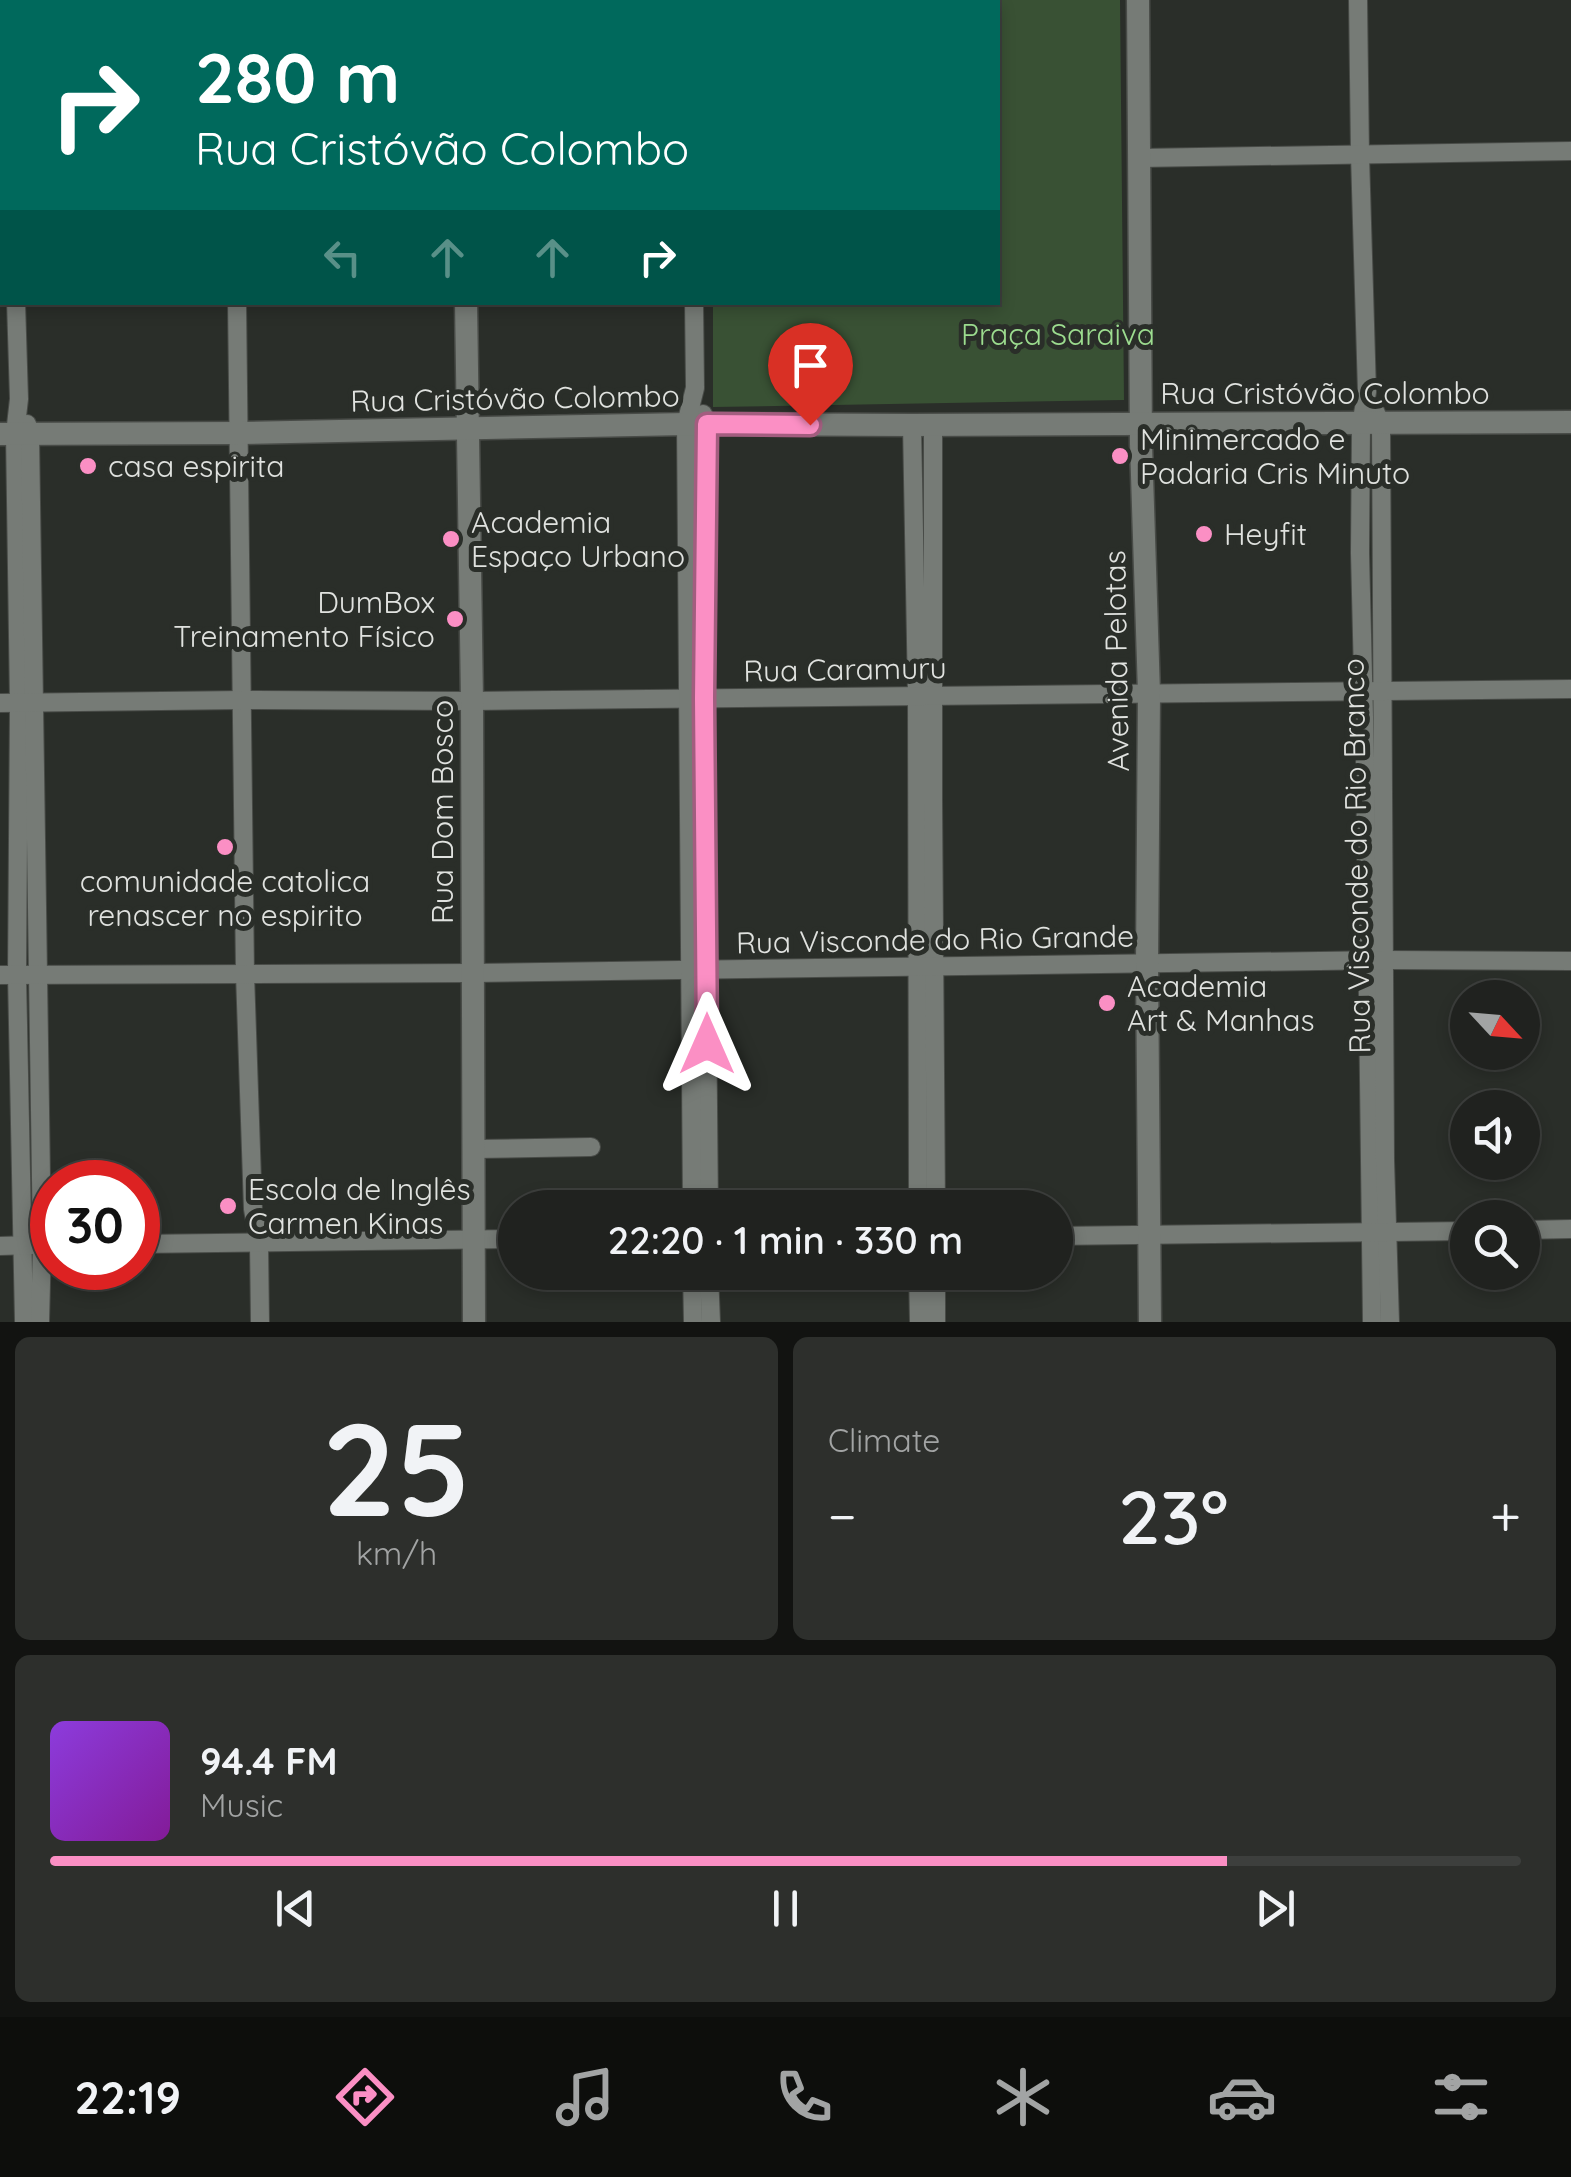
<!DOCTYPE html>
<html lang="en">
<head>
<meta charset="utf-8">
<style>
	:root { --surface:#20221f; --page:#2d2f2c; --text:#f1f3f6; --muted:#a2a4a4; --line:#3d3f3d; --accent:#fb8fc4 }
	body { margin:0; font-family:Quicksand,sans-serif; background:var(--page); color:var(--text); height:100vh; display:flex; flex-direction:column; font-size:38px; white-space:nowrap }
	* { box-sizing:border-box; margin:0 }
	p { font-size:32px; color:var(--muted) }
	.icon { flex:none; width:55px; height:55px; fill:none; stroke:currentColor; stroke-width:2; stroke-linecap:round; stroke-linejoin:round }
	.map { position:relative; height:1322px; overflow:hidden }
	.details { display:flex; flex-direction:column; gap:15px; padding:15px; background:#121311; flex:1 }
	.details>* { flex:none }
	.hud { position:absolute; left:0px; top:0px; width:1000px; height:305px; box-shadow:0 5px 15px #0003,0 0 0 2px var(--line); background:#00695c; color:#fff; overflow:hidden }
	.needle { width:65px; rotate:116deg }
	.buttons { position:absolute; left:1450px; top:980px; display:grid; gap:20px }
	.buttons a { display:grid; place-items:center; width:90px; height:90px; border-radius:50%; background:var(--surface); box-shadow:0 5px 15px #0003,0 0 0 2px var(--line); font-size:50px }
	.speed { position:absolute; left:30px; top:1160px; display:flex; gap:20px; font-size:50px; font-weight:700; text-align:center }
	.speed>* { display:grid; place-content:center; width:130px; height:130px; border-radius:50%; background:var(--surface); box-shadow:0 5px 15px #0003,0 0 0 2px var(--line); line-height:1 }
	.speed .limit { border:15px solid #d22; background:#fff; color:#111 }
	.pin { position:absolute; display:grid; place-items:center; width:85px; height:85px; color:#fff; margin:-102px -42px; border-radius:50% 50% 50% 0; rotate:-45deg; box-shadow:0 0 10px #0007 }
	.pin .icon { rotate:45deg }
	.me { position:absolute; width:110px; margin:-55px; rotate:0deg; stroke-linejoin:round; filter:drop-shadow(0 0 8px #0008) }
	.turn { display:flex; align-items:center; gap:35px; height:210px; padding:0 30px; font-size:45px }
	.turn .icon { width:130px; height:130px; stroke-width:2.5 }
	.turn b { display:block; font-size:70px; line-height:85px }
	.lanes { display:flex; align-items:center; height:95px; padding:0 30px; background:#0003; justify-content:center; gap:50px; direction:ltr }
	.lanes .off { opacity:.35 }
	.big { font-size:75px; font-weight:600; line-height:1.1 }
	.details .widget { flex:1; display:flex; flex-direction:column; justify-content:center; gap:15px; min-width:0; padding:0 35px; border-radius:15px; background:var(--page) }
	.details .dial { align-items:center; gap:0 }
	.dial b { font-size:130px; line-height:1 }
	.song { display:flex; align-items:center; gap:30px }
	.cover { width:120px; height:120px; border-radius:15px; background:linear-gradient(135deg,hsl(270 70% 55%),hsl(290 70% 35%)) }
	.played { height:10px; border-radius:5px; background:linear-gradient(90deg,var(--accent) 80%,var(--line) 80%) }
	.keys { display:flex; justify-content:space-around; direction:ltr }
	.heat { display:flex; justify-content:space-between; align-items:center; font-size:55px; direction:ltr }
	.details .tiles { flex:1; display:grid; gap:15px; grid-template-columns:1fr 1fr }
	.widget:last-child { grid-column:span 2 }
	.trip { position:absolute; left:498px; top:1190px; width:575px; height:100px; border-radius:50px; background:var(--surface); box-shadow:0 5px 15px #0003,0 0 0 2px var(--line); font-weight:600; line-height:100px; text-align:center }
	.tab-bar { display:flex; height:160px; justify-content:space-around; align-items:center; background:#0d0e0c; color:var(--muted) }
	.tab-bar .icon { width:70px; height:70px }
	.tab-bar .selected { color:var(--accent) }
	.tab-bar b { font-size:45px; color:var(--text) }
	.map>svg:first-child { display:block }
</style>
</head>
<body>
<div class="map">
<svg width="1571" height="1322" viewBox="0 0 1571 1322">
	<rect width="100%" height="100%" fill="#2a2e29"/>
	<polygon fill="#395134" points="710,0 1120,0 1124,400 713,407 713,303 998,302 998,2 710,2"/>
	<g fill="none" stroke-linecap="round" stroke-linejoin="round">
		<defs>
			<g id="minor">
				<polyline points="234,0 234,2"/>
				<polyline points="691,0 691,2"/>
				<polyline points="1358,0 1360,155 1367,392 1361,424 1360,553 1365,758 1372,1322"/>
				<polyline points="10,2 10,0"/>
				<polyline points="1140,158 1571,151"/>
				<polyline points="0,162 2,162"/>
				<polyline points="16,302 19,399 15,434 19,703 17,975 24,1322"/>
				<polyline points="237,302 245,974 253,1209 259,1244 260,1322"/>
				<polyline points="1375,411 1381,424 1385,1160 1390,1322"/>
				<polyline points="703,414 707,424 704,698 709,1208"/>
				<polyline points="27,424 30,434 42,1245 40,1322"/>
				<polyline points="912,425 917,695 918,1208"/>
				<polyline points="933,425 933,798 936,1208"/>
				<polyline points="0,703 242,700 472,701 1571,689"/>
				<polyline points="0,975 472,973 1385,960 1571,961"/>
				<polyline points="474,1149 591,1147"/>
				<polyline points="692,1208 686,424 695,388 694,302"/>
				<polyline points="1522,1230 1571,1229"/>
				<polyline points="1055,1236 1468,1231"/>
				<polyline points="138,1244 515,1239"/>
				<polyline points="0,1246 32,1245"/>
				<polyline points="692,1272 693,1322"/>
				<polyline points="709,1272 711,1322"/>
				<polyline points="918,1272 919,1322"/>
				<polyline points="936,1272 936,1322"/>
			</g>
			<g id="tertiary">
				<polyline points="463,0 463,2"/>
				<polyline points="1138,0 1141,444 1149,693 1147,965 1150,1322"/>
				<polyline points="466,302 472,701 474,1322"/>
				<polyline points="0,434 239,433 686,424 912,425 1571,422"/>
			</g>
		</defs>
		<use href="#minor" stroke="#484b47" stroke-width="20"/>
		<use href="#tertiary" stroke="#484b47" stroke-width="25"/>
		<use href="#minor" stroke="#767b76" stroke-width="18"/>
		<use href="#tertiary" stroke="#767b76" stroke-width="22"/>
	</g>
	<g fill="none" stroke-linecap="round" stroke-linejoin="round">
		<defs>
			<polyline id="route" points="707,1044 704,698 707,424 810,425"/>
		</defs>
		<use href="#route" stroke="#a35d7f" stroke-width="25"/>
		<use href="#route" stroke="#fb8fc4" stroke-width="18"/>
	</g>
	<g fill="#fb8fc4" stroke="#2a2e29" stroke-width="4">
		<circle cx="1120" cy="456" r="10"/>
		<circle cx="88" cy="466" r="10"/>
		<circle cx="1204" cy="534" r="10"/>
		<circle cx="451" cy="539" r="10"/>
		<circle cx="455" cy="619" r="10"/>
		<circle cx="225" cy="847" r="10"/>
		<circle cx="1107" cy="1003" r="10"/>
		<circle cx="228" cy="1206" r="10"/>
	</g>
	<g text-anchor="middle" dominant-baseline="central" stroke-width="10" stroke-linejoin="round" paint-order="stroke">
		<g font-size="30" fill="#9cdc8f" stroke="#2a2e29">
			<text x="1058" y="334">Praça Saraiva</text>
		</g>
		<g font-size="30" fill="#e0e2df" stroke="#2a2e29">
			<text x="1325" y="393">Rua Cristóvão Colombo</text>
			<text transform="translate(515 398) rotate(-1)">Rua Cristóvão Colombo</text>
			<text transform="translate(1116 661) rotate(-91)">Avenida Pelotas</text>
			<text transform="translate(845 669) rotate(-1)">Rua Caramuru</text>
			<text transform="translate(442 812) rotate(-90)">Rua Dom Bosco</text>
			<text transform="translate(1356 856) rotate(-91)">Rua Visconde do Rio Branco</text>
			<text transform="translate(935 939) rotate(-1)">Rua Visconde do Rio Grande</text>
		</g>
		<g font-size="30" fill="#e0e2df" stroke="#2a2e29" text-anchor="start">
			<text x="1140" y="439">Minimercado e<tspan x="1140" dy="34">Padaria Cris Minuto</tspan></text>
			<text x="108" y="466">casa espirita</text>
			<text x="471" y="522">Academia<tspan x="471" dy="34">Espaço Urbano</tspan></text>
			<text x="1224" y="534">Heyfit</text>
			<text x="435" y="602" text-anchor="end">DumBox<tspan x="435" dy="34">Treinamento Físico</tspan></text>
			<text x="225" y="881" text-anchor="middle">comunidade catolica<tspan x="225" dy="34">renascer no espirito</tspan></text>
			<text x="1127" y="986">Academia<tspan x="1127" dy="34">Art &amp; Manhas</tspan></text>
			<text x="248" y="1189">Escola de Inglês<tspan x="248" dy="34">Carmen Kinas</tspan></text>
		</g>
	</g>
</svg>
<div class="buttons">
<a><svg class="needle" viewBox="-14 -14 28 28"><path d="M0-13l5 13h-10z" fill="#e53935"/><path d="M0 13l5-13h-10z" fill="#a2a4a4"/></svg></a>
<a><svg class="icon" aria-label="sound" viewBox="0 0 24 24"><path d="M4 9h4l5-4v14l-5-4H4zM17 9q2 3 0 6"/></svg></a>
<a><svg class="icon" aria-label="search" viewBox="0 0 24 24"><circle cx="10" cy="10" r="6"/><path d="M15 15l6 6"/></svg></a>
</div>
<div class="speed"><div class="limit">30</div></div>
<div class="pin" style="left:810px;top:425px;background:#d93025"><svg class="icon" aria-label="arrive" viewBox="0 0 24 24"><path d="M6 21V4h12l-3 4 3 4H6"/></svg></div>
<svg class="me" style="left:707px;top:1044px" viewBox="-20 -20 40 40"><path d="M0-17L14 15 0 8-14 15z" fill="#fb8fc4" stroke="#fff" stroke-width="4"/></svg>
<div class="trip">22:20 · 1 min · 330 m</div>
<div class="hud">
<div class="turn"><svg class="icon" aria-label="right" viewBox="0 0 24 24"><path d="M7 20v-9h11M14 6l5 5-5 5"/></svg><div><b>280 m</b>Rua Cristóvão Colombo</div></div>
<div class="lanes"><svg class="icon off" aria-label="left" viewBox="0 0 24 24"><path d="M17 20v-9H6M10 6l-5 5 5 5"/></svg><svg class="icon off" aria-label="ahead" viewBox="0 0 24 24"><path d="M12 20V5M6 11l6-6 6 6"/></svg><svg class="icon off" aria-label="ahead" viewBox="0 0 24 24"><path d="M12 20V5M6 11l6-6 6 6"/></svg><svg class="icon" aria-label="right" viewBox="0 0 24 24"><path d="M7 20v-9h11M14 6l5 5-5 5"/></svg></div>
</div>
</div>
<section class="details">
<div class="tiles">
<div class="widget dial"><b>25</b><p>km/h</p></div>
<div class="widget"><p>Climate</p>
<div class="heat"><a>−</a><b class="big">23°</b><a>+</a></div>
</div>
<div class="widget">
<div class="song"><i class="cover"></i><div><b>94.4 FM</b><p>Music</p></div></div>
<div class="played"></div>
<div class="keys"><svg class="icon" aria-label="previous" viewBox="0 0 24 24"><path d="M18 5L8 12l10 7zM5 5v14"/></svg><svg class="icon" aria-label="pause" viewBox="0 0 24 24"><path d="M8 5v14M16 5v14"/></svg><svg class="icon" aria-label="next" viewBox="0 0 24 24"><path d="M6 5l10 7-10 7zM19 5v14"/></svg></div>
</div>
</div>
</section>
<nav class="tab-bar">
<b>22:19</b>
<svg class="icon selected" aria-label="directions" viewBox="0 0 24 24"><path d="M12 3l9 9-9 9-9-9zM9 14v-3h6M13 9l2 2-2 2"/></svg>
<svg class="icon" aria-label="music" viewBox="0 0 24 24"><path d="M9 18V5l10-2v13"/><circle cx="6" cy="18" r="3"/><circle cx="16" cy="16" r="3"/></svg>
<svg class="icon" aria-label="phone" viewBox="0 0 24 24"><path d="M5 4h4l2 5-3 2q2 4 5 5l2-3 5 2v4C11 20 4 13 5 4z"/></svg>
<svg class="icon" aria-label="climate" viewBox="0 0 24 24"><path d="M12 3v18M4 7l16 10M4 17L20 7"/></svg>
<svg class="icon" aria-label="car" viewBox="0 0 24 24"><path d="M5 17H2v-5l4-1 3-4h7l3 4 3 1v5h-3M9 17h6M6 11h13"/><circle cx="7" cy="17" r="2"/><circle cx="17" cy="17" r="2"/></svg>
<svg class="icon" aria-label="filters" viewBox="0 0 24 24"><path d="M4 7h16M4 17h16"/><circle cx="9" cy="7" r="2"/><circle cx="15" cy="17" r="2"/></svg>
</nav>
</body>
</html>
